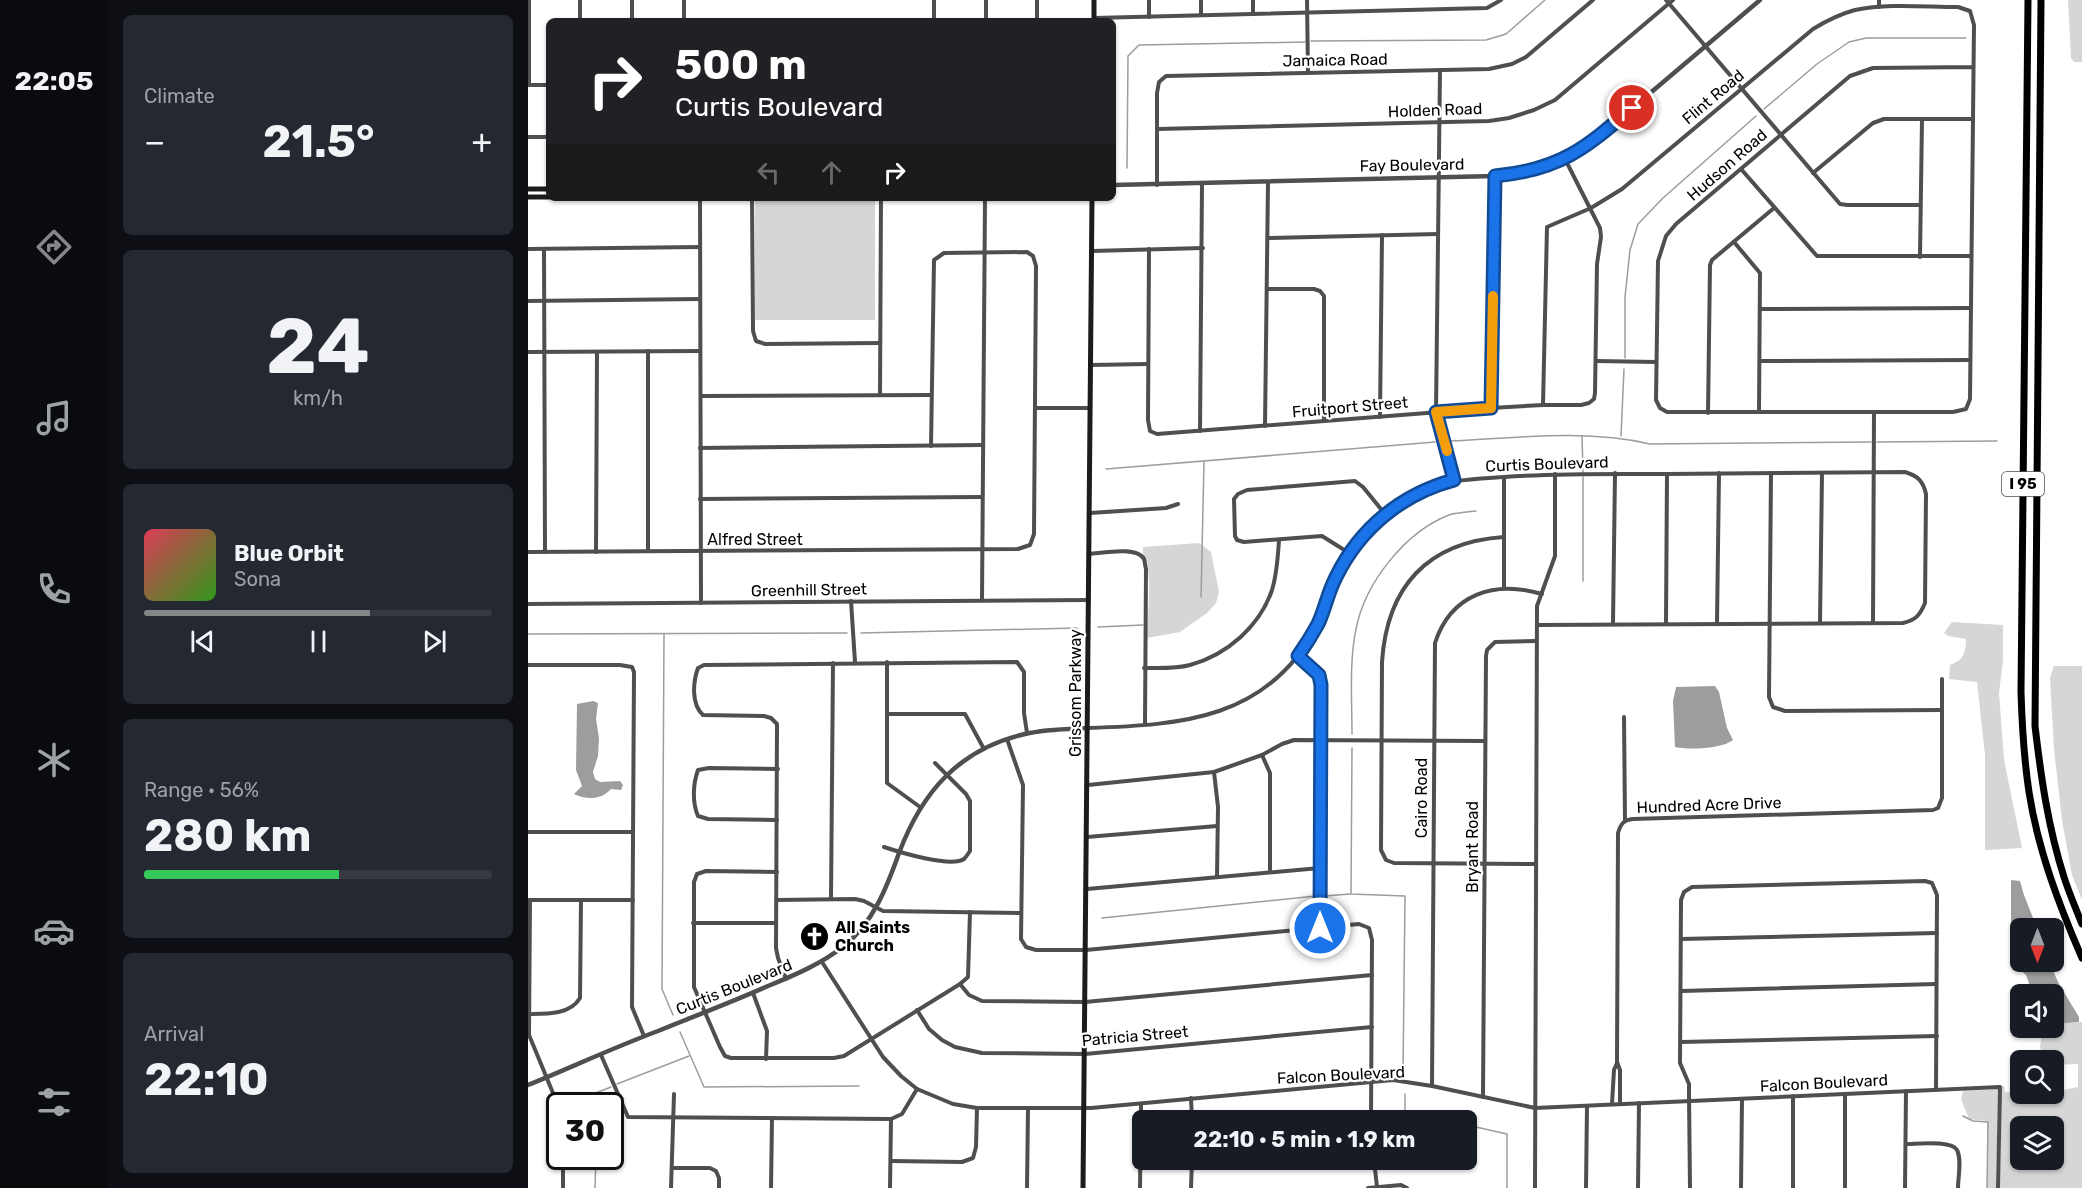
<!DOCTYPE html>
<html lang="en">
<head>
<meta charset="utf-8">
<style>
	:root { --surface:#171b24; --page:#242831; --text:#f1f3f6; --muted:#9ea1a6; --line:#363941; --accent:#858687 }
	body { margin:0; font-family:Rubik,sans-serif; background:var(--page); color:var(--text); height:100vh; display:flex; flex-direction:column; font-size:22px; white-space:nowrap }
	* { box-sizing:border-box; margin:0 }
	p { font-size:20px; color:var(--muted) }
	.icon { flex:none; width:33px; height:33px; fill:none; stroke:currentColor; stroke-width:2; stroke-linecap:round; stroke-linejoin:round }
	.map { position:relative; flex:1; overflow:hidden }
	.side { display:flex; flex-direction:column; gap:15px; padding:15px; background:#0d0f14; width:420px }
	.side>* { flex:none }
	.hud { position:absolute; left:18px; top:18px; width:570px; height:183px; border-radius:9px; box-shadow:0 2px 4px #0004; background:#202124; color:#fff; overflow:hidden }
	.needle { width:39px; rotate:180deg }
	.buttons { position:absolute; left:1482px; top:918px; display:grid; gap:12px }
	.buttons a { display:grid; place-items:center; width:54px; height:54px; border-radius:9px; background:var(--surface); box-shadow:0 2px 4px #0004; font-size:30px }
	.speed { position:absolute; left:18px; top:1092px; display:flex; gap:12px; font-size:30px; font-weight:700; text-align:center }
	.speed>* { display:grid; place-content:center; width:78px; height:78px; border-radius:50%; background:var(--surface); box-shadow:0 2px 4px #0004; line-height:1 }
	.speed .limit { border:3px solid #111; border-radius:9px; background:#fff; color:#111 }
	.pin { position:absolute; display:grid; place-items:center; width:51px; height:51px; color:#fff; margin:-26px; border:3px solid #fff; border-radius:50%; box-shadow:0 2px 6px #0007 }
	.me { position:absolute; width:66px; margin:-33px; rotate:0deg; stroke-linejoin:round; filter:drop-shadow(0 0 4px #0008) }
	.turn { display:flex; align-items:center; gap:21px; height:126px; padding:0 30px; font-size:27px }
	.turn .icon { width:78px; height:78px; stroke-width:2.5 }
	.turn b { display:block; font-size:42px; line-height:51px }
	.lanes { display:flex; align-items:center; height:57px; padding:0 30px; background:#0003; justify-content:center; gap:30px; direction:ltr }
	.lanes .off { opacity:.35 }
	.big { font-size:45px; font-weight:700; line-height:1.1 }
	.side .card { flex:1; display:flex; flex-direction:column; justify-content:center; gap:9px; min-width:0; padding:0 21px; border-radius:9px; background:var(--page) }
	.side .dial { align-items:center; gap:0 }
	.dial b { font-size:78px; line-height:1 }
	.song { display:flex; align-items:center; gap:18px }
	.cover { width:72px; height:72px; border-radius:9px; background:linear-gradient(135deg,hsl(350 70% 55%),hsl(110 70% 35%)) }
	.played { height:6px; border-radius:3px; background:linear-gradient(90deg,var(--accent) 65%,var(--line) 65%) }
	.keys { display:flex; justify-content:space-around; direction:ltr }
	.heat { display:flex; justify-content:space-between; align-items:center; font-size:33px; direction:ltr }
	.charge { height:9px; border-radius:4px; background:linear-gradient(90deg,#34c759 56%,var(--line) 0) }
	.trip { position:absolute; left:604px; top:1110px; width:345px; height:60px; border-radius:9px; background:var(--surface); box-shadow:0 2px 4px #0004; font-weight:700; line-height:60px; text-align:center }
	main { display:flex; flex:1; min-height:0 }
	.tab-bar { display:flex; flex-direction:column; width:108px; justify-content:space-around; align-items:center; background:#090b0e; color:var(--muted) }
	.tab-bar .icon { width:42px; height:42px }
	.tab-bar .selected { color:var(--accent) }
	.tab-bar b { font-size:27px; color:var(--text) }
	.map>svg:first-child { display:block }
</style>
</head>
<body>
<main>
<nav class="tab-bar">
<b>22:05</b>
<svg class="icon selected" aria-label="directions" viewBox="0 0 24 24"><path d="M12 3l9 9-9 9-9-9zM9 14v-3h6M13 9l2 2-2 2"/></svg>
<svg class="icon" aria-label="music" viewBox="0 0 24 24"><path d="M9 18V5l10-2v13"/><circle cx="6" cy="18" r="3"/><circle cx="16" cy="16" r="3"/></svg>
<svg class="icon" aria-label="phone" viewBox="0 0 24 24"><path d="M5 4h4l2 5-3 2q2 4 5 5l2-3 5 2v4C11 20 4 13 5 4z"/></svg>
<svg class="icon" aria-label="climate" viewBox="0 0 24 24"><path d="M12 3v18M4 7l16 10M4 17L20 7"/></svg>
<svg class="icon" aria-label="car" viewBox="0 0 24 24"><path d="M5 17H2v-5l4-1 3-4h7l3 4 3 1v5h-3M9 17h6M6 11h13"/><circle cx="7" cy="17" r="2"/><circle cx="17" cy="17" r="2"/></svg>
<svg class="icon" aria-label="filters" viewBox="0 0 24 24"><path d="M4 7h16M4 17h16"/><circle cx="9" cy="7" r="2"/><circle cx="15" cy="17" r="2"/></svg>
</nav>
<section class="side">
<div class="card"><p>Climate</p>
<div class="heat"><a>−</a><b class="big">21.5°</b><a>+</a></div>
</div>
<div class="card dial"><b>24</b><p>km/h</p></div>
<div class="card">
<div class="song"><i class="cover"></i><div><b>Blue Orbit</b><p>Sona</p></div></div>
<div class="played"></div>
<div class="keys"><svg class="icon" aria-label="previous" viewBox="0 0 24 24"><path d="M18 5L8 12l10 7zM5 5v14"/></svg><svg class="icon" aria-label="pause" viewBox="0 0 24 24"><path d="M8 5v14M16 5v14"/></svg><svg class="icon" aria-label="next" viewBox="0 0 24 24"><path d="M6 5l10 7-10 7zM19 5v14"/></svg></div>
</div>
<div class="card"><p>Range · 56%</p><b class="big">280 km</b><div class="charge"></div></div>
<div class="card"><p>Arrival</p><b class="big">22:10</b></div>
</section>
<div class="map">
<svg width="1554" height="1188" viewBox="0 0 1554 1188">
	<rect width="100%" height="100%" fill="#fff"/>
	<g fill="#d6d6d6" fill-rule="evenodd">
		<polygon points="1540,0 1554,0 1554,62 1546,62 1543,58"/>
		<rect x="227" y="201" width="120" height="119"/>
		<path d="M671,543L683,552L691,592L688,603L679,613L652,632L619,638C619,619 626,569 615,555V547Z"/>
		<path d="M1424,622L1475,625V660L1471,693L1476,760L1494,848L1457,850V755L1449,682L1421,679L1422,665C1435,660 1438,654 1438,639L1420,636L1416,633Z"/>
		<polygon points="1526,666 1554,666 1554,900 1544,875 1534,820 1526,749 1522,678"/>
		<path d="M1554,1022V1188H1472L1473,1086H1476L1477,1092L1508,1095L1526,1094V1092L1550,1087V1064L1526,1065V1060H1516L1512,1047L1515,1028H1526V1024ZM1492,1126H1526V1160H1492Z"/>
		<polygon points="1470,1089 1468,1188 1459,1188 1459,1121 1441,1119 1433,1099 1435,1091"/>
	</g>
	<g fill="#9d9d9d">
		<path d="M1187,686L1191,692L1199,728L1205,740C1194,749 1161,750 1147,747L1145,701L1148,687Z"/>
		<path d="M65,701L70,703L68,719L71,738L70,756L65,772L67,779L72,782L92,781L95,785L93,790L83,789C73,800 59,800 46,794L54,786L48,770L49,704Z"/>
		<polygon points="1483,880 1492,881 1496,895 1509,928 1492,928 1492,962 1521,962 1531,984 1551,1017 1551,1022 1526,1024 1526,994 1505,994 1498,975 1491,969 1483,943"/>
	</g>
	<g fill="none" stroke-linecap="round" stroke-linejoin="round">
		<g stroke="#9d9d9d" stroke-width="1.5">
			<polyline points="783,41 958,40 978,34 1017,0"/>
			<polyline points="1236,109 1289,64 1321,42 1338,38 1438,38"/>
			<polyline points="599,168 600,56 611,45 777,42"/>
			<polyline points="1097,358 1097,297 1102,250 1110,224 1135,198 1228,116"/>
			<polyline points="1054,436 1055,472"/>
			<polyline points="1093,436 1096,369"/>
			<path d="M922,441C988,438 1057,429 1122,444L1343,442"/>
			<polyline points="1349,442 1469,441"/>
			<polyline points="578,469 907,442"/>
			<polyline points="1055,477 1055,581"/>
			<polyline points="673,597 676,462"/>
			<polyline points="570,627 615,625"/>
			<polyline points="333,633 549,628"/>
			<polyline points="0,634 319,633"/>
			<polyline points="136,634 134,989 145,1015"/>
			<path d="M824,734C824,700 821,663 828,629C837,583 877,532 921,515C929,512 940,512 948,511"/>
			<polyline points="824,748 823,894 877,896 875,1073"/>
			<polyline points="797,896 822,894"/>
			<polyline points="574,918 788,896"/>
			<polyline points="152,1032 176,1087 331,1086"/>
			<polyline points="89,1084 161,1056"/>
			<polyline points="877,1094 877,1111 919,1120"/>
			<polyline points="60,1106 57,1097 83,1087"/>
			<polyline points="1435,1116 1445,1121 1460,1122 1459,1188"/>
			<polyline points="939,1125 979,1134 979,1188"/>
			<polyline points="67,1188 68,1156"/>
		</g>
		<g stroke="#4f4f4f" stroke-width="4">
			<polyline points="156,0 156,21"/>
			<polyline points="779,0 780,73"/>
			<polyline points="1138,0 1312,204 1319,205 1392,205"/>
			<polyline points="1351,7 1351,0"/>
			<polyline points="725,14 725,0"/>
			<polyline points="673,15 673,0"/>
			<polyline points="621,17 621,0"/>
			<polyline points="566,18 959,8 973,0"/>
			<polyline points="52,21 52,0"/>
			<polyline points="104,21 104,0"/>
			<polyline points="406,21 406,0"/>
			<polyline points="458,21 458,0"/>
			<polyline points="509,21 509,0"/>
			<polyline points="912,70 908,412 926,480"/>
			<polyline points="1,85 1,0"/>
			<polyline points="1,85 21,85"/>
			<polyline points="629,129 961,121 981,118 1006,110 1027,100 1145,0"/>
			<polyline points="0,137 21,137"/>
			<polyline points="1213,169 1289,256 1443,256"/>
			<polyline points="1285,173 1345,123 1356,119 1445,119"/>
			<polyline points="629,185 629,93 631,82 638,76 961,69 984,64 998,57 1065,0"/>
			<polyline points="172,198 173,603"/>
			<polyline points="224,198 225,331 228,341 237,344 352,343"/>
			<polyline points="740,238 910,234"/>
			<polyline points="1206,242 1232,273 1231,412"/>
			<polyline points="0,249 172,247"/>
			<polyline points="16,249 17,552"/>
			<polyline points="621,249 620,420 622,431 629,434 963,408 1015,405 1053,405 1061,403 1066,399 1067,393 1069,264 1073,237 1072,228 1037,159"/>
			<polyline points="564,251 675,248"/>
			<polyline points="1392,257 1394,119"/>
			<polyline points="739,289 786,289 792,291 796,296 796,421"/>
			<polyline points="0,301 172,299"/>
			<polyline points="1232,309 1442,308"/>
			<polyline points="0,352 172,351"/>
			<polyline points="1068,361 1128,362"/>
			<polyline points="1232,361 1442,360"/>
			<polyline points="563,365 620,364"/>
			<polyline points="352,395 353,198"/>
			<polyline points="173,396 403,395"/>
			<path d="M1015,405L1019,227L1063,208L1094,189L1285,29C1298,21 1312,14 1327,10C1360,3 1397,7 1430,7L1442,11L1446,25L1442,399L1438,409L1425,412H1139L1132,408L1128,400L1130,261L1138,236L1148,224L1322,76L1345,68L1445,67"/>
			<polyline points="507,408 562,408"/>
			<polyline points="963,408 967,176"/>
			<polyline points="1180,413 1182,265 1184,260 1246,208"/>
			<polyline points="852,417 854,235"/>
			<polyline points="737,426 740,182"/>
			<polyline points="672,431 674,184"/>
			<polyline points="172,448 455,445"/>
			<polyline points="1243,473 1241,697 1245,707 1257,711 1414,710"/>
			<polyline points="976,477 976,588"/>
			<polyline points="172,499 454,497"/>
			<polyline points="562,513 638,508 650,504"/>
			<path d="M976,537C899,542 859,587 854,662L853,850L858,860L866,863L1008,864"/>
			<polyline points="120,551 120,351"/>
			<polyline points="0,552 490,549 502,545 506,534 508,266 505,256 499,252 416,253 406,260 403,446"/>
			<polyline points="68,552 69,352"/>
			<polyline points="821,553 794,536 716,542 709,540 707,536 706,499 710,494 719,490 827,481 835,487 857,514"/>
			<path d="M562,554C575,553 609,546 616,559C617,562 617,566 618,569L617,724"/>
			<polyline points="454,600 457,198"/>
			<polyline points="323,601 327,662"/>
			<polyline points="0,604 561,600"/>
			<polyline points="1189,623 1191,473"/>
			<polyline points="1292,623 1294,473"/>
			<polyline points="1345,623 1346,412"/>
			<polyline points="1085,624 1087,473"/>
			<polyline points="1138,624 1139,474"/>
			<polyline points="770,656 791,675 793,685 792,928"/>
			<polyline points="359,662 359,783 392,807"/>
			<polyline points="0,665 92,665 104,667 106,672 104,1007 116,1036"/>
			<path d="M616,668C631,668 648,669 662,665C699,655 732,626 744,590C749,574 750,556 751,540"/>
			<polyline points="359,714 437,714 456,749"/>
			<polyline points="1096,717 1097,820"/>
			<path d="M560,728C655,725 740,719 789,626C797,611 800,594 807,578C824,542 854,511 890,493C917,479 946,479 976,477C1030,473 1085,474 1139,474C1218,474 1297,472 1377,472C1390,476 1395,481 1398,494L1397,603C1392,615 1388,620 1375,623L1009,625"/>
			<polyline points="479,739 495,785 493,939 498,947 508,950 558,950 831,924 841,928 844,940 843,1120"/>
			<polyline points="734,755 742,773 742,872"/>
			<polyline points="686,772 690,807 689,877"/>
			<polyline points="560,785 686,772 734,755 754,744 766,740 956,741"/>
			<path d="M249,820L180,819L170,816C164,802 165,784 170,770L181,768L250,769"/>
			<polyline points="0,832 105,832"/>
			<polyline points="559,837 689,826"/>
			<path d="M356,847C371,852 423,868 436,859C438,857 440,854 442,851V801L438,794L407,763"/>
			<polyline points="249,872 178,871 169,874 166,882 166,987 192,1047 197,1056 203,1058 306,1058 316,1056 432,984 440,977 442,912"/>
			<polyline points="559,889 792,868"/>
			<polyline points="303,899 305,663"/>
			<polyline points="1,900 105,900"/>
			<polyline points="2,900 1,1035 32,1110"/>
			<polyline points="249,900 327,899 336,901 355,911 493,913"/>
			<polyline points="165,923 248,923"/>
			<polyline points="1153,939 1409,933"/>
			<polyline points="294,962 355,1057 373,1076 389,1089 425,1104 449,1108 563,1108 865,1080 904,1086 1007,1108 1472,1087 1470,1188"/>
			<path d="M258,979L250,958L248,948L249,724L243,718L236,716L175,715C163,704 165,682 170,668L176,665L489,662L496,672V713L499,733"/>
			<polyline points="432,984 441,995 454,1001 557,1002 844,975"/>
			<polyline points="1153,991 1408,984"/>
			<polyline points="225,993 239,1031 238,1059"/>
			<polyline points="389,1010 401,1029 414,1040 427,1047 454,1053 557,1054 844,1027"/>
			<path d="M1,1014C18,1014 42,1015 52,998L53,900"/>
			<polyline points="1153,1042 1409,1036"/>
			<polyline points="73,1055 100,1117 363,1119 374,1114 389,1089"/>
			<path d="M904,1086L907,643C923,594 966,580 1014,594"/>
			<polyline points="1317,1094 1317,1188"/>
			<polyline points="955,1097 958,656 959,650 967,642 1008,641"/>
			<polyline points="663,1098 664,1120"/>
			<polyline points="1084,1104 1086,1070 1089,1063"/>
			<path d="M1092,1104V1070L1089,1062L1090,833C1093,823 1096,820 1105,819L1405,810L1410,808L1414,798V679"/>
			<path d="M1378,1144C1389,1144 1424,1140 1429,1150C1434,1160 1430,1177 1430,1188"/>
			<polyline points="846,1160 849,1187"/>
			<polyline points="363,1161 434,1162 445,1158 448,1147 449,1108"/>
			<polyline points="144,1168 182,1168 188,1171 191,1178 191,1188"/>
			<polyline points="35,1188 35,1156"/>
			<polyline points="143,1188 146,1094"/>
			<polyline points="243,1188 244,1118"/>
			<polyline points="362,1188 363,1119"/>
			<polyline points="499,1188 500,1108"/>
			<polyline points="612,1188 613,1104"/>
			<polyline points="663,1188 664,1160"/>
			<polyline points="840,1188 873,1185 879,1188"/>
			<polyline points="1007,1188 1009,606 1027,556 1027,474"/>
			<polyline points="1058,1188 1059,1106"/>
			<polyline points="1110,1188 1111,1103"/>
			<polyline points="1162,1188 1161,1095 1161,1084 1152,1063 1153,900 1156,892 1164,887 1397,881 1404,883 1409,895 1408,1089"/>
			<polyline points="1213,1188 1214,1099"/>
			<polyline points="1265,1188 1265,1096"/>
			<polyline points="1377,1188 1378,1091"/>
		</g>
		<g stroke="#4f4f4f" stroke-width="4.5">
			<polyline points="585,185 967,176 989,174 1037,159 1068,139 1232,0"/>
			<path d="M0,1085C44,1067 87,1047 130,1031C167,1016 204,1002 240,986C267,975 293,964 316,946C345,923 359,887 371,853C394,792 431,749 497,734C518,729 539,729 560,728"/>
		</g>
		<g stroke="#1c1c1c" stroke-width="5">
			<polyline points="566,21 566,0"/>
			<polyline points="0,189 21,189"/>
			<polyline points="0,197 21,197"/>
			<polyline points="555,1188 564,198"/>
		</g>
		<g stroke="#000" stroke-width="7">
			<path d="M1500,0L1493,692C1494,725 1496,759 1501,792C1510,850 1531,905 1554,958"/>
			<path d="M1513,0L1507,726C1513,777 1520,827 1536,877C1541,893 1548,909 1554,924"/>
		</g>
	</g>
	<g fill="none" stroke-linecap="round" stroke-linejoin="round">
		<defs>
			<path id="route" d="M792,928L793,685L791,675L770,656C777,646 784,635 790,624C797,609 800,592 808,577C832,528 874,494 926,480L908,412L963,408L967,176C1031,170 1057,149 1104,108"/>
		</defs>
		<use href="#route" stroke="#114b97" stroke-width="15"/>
		<use href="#route" stroke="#1a73e8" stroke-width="10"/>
		<polyline stroke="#f59e0b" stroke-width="10" points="919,451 908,412 963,408 965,296"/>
	</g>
	<defs>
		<symbol id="church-disc" viewBox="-11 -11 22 22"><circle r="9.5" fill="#000" stroke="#fff"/><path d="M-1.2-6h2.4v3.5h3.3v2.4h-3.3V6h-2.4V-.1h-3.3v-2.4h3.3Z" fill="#fff"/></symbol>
	</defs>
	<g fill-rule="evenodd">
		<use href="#church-disc" x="270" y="920" width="33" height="33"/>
	</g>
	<g text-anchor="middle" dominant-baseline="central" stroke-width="4.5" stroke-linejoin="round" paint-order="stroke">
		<rect fill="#fff" stroke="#4c4c4c" stroke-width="1.5" x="1474" y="472" width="42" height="24" rx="4.5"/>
		<g font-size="15" font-weight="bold" fill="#000">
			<text x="1495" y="484">I 95</text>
		</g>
		<g font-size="16" fill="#000" stroke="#fff">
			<text transform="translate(807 60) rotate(-1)">Jamaica Road</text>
			<text transform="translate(1185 97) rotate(-40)">Flint Road</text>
			<text transform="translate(907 110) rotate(-2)">Holden Road</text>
			<text transform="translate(884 165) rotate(-1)">Fay Boulevard</text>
			<text transform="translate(1199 165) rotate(-41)">Hudson Road</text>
			<text transform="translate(822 407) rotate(-5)">Fruitport Street</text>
			<text transform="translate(1019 464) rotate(-2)">Curtis Boulevard</text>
			<text x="227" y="539">Alfred Street</text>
			<text transform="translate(281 590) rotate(-1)">Greenhill Street</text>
			<text transform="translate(547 693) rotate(-90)">Grissom Parkway</text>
			<text transform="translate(893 798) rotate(-90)">Cairo Road</text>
			<text transform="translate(1181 805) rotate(-2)">Hundred Acre Drive</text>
			<text transform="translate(944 847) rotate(-90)">Bryant Road</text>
			<text transform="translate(206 987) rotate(-22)">Curtis Boulevard</text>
			<text transform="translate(607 1036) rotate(-5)">Patricia Street</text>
			<text transform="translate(813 1075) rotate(-3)">Falcon Boulevard</text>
			<text transform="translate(1296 1083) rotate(-3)">Falcon Boulevard</text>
		</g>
		<g font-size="16" font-weight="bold" fill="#000" stroke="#fff" text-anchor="start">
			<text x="307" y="927">All Saints<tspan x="307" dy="18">Church</tspan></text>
		</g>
	</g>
</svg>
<div class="buttons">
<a><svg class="needle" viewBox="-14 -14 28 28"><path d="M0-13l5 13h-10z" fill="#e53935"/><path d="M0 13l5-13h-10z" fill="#9ea1a6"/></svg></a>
<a><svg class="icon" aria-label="sound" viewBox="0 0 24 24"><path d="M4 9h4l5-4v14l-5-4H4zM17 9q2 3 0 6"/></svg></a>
<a><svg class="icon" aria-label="search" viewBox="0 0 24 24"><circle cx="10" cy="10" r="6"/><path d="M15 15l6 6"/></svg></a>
<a><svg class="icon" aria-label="layers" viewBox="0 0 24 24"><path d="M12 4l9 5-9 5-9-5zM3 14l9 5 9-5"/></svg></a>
</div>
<div class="speed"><div class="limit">30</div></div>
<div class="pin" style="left:1104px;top:108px;background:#d93025"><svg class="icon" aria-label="arrive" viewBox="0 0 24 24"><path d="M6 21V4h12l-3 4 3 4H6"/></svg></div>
<svg class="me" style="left:792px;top:928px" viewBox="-20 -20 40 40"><circle r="17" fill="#1a73e8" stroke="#fff" stroke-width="3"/><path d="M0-11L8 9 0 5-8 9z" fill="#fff"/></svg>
<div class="trip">22:10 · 5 min · 1.9 km</div>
<div class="hud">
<div class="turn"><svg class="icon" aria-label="right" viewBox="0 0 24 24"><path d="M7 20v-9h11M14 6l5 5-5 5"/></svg><div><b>500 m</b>Curtis Boulevard</div></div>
<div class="lanes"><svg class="icon off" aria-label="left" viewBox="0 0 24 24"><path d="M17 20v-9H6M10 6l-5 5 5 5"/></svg><svg class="icon off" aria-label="ahead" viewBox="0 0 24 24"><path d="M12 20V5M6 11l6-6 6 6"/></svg><svg class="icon" aria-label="right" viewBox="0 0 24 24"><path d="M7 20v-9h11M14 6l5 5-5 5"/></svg></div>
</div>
</div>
</main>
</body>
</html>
